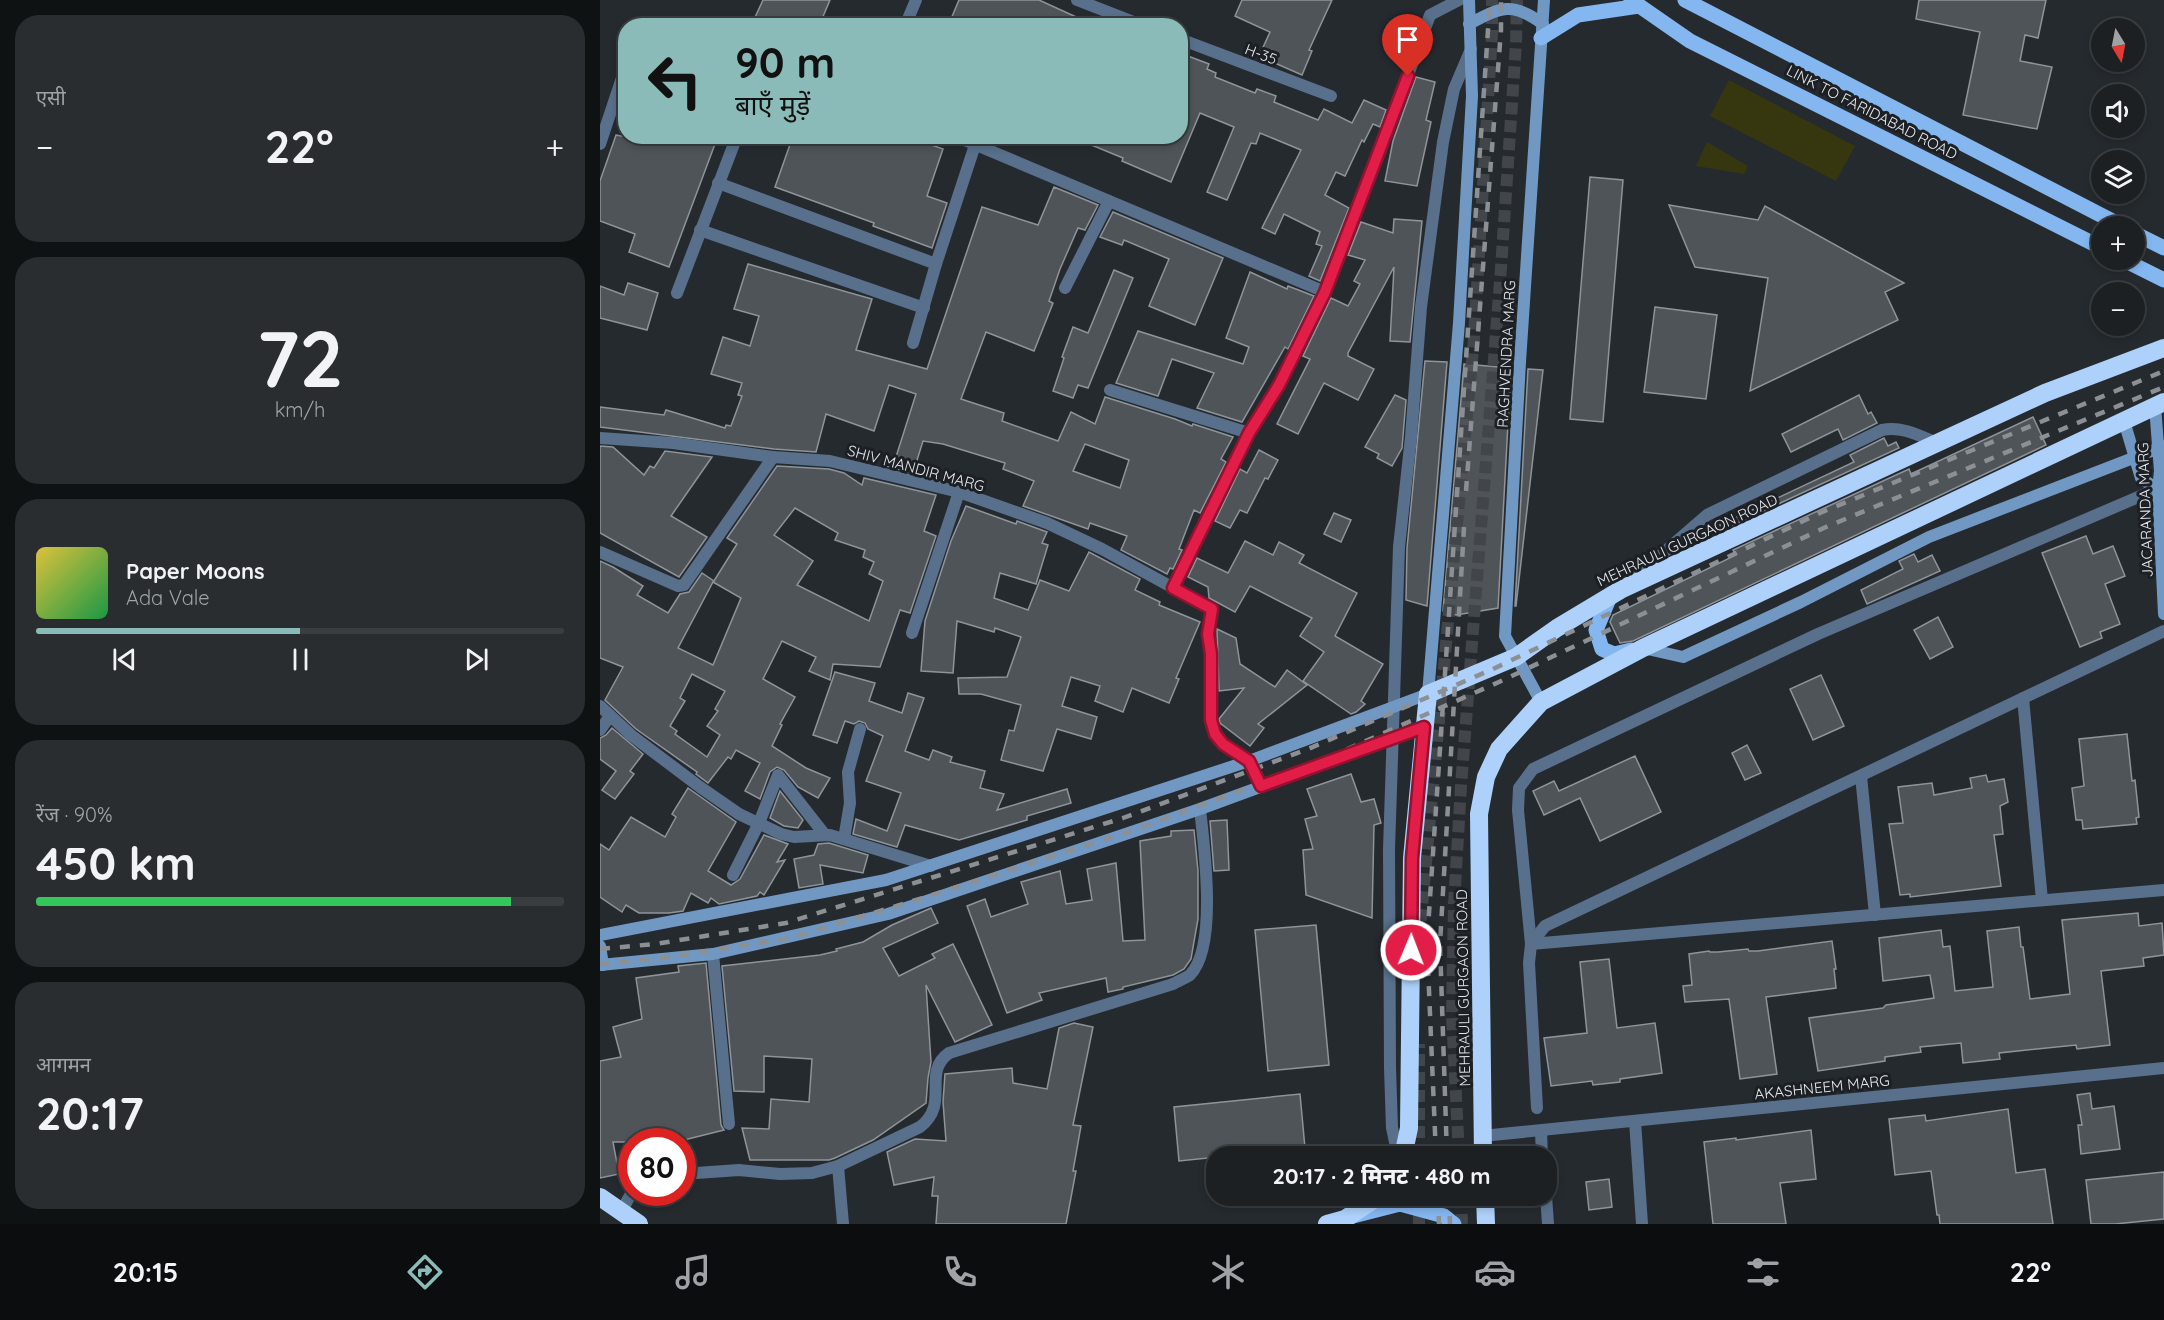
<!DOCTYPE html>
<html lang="hi">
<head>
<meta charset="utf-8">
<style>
	:root { --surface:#1c2023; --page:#292d30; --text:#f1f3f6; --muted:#a0a3a6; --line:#3a3e41; --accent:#8bbbb9 }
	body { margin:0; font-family:Quicksand,"Noto Sans Devanagari",sans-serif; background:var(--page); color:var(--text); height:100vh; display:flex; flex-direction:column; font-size:22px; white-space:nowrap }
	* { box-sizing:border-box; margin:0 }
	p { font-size:20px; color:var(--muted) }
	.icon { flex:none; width:33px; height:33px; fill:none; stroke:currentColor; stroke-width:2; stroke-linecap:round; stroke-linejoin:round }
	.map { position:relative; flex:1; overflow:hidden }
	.panel { display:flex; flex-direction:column; gap:15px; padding:15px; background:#0f1213; width:600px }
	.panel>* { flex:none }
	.top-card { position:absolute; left:18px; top:18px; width:570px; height:126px; border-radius:24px; box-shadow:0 3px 9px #0003,0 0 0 2px var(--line); background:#8bbbb9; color:#111; overflow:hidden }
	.needle { width:39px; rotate:170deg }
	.fabs { position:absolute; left:1491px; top:18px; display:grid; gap:12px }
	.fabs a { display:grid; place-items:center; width:54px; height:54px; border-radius:50%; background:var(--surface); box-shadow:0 3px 9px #0003,0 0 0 2px var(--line); font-size:30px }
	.speed { position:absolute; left:18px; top:1128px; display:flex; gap:12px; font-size:30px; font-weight:700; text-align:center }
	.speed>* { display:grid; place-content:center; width:78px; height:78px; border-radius:50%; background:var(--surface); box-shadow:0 3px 9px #0003,0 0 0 2px var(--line); line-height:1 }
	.speed .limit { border:9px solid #d22; background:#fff; color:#111 }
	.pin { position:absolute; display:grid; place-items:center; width:51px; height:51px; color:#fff; margin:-62px -26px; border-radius:50% 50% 50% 0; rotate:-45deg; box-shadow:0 0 6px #0007 }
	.pin .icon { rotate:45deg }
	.me { position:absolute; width:66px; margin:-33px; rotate:1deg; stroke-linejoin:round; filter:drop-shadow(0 0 4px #0008) }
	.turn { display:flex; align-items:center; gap:21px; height:126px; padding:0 18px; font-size:27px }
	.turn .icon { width:78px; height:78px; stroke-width:2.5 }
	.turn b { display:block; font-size:42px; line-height:51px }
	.big { font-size:45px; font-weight:800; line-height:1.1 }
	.panel .tile { flex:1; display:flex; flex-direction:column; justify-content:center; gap:9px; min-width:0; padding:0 21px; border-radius:24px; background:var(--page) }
	.panel .dial { align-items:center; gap:0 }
	.dial b { font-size:78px; line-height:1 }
	.song { display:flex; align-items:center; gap:18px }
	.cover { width:72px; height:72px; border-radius:9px; background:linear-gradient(135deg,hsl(50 70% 55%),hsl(140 70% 35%)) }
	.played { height:6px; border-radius:3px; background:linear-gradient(90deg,var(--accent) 50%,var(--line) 50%) }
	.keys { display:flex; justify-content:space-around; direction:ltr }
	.heat { display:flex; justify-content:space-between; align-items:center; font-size:33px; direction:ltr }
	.charge { height:9px; border-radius:4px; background:linear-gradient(90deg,#34c759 90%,var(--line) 0) }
	.trip { position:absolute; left:606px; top:1146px; width:351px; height:60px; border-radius:24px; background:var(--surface); box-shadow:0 3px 9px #0003,0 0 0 2px var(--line); font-weight:800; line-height:60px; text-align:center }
	.menu { display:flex; height:96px; justify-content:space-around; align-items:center; background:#0b0d0e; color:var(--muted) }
	.menu .icon { width:42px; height:42px }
	.menu .active { color:var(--accent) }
	.menu b { font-size:27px; color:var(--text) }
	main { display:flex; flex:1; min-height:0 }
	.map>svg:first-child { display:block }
</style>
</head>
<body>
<main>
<section class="panel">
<div class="tile"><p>एसी</p>
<div class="heat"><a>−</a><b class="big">22°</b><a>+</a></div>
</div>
<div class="tile dial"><b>72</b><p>km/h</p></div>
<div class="tile">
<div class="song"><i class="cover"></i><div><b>Paper Moons</b><p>Ada Vale</p></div></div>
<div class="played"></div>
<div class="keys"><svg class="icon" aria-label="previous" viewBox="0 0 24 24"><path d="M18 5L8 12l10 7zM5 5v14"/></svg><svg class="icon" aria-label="pause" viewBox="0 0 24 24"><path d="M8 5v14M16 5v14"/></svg><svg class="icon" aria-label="next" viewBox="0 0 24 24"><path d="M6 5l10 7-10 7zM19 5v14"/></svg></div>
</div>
<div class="tile"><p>रेंज · 90%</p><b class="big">450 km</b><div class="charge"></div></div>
<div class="tile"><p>आगमन</p><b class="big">20:17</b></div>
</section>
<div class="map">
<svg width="1564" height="1224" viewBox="0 0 1564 1224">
	<rect width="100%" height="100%" fill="#252a2f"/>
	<g fill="#36370e">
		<polygon points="1129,80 1255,146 1236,181 1110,116"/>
		<polygon points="1107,142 1148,166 1144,174 1096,166"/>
	</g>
	<g fill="#4f5459" stroke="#8e949a" stroke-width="1.5" fill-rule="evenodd">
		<polygon points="163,0 230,0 219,26 151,26"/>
		<polygon points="359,0 439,0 496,26 348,26"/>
		<polygon points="642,0 732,0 709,50 712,51 702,75 659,56 670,32 635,16"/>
		<polygon points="1319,0 1446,0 1438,38 1425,35 1420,61 1452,67 1437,129 1363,115 1380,32 1316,19"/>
		<polygon points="580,53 609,64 607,69 616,73 615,77 655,93 657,89 676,96 674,102 718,120 724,109 752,123 764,100 786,110 780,127 773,124 764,142 762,140 745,176 736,172 725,195 749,208 720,281 709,276 722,246 716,244 720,232 684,214 675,234 662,228 701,150 660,133 656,144 651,143 627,200 607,192 634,127 600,113 571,182 522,161 523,158 472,137 580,136"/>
		<polygon points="816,77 835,82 826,120 831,122 817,186 785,181 793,141"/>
		<polygon points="16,135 21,136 118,136 69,267 29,252 35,234 0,221 0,181"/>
		<polygon points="193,136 325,136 323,142 343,149 327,196 347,203 332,248 273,226 274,223 175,187"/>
		<polygon points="990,177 1023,180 1003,422 970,419"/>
		<path d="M454,187L498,205L485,230L478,228L460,269L449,301L453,303L434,351L386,332L361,399L404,413L402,421L458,441L471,412L495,424L505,397L575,419L592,426L593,424L633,437L621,459L626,462L600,513L594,510L579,549L582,550L573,569L570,568L567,574L521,550L527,536L490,523L488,529L423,506L434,481L403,469L405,463L343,444L323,441L313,473L283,465L286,457L295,460L316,394L289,385L274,431L226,414L216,452L174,449L0,427V407L64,415L66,410L125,428L126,425L131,426L142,396L138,395L142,383L111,374L123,337L150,346L159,316L134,309L148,264L272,299L256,350L327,369L382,207L438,225ZM485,444L529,460L520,488L473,471Z"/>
		<polygon points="1069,205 1158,220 1165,206 1304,283 1285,292 1298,320 1150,391 1168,278 1095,267"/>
		<polygon points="513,212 623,258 595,325 549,306 569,259 524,240 522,245 500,237"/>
		<polygon points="794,219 822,221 810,342 790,341 794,267 748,353 748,356 774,369 758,400 724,383 698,434 677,424 710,359 703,356 731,298 748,306 760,284 754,281 765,260 748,255 761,222 793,233"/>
		<polygon points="514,270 533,278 488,388 478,385 473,398 453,391 464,358 462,357 473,327 488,333"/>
		<polygon points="650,272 687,289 688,286 714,296 688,349 685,347 642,422 597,408 614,373 572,359 558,396 516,383 538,331 643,364 649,347 626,338"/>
		<polygon points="28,283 58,293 47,330 0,318 0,286 24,295"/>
		<polygon points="1055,307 1117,315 1106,399 1044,392"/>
		<polygon points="825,361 847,362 827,606 806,600 807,548"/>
		<polygon points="864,364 911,368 898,608 856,615 843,611"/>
		<polygon points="928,369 943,370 916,606 915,606"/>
		<polygon points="795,395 806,400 802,448 792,466 777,458 779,454 765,447"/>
		<polygon points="1259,395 1268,414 1271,412 1277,423 1243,440 1238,429 1191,452 1182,434"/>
		<polygon points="1433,417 1446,445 1033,641 1020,643 1010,622 1013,615 1136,555 1133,550 1309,469 1311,474"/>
		<polygon points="1284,438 1288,446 1296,442 1299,448 1122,530 1120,525 1254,462 1250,455"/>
		<polygon points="0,446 13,447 44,475 50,466 54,468 65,451 112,457 71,516 107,537 79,577 0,533"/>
		<polygon points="659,450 678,460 668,479 665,478 647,513 640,510 630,528 615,521 640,469 647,473"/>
		<path d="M177,466L229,469L244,473L262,485L264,478L336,495L324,531L336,536L310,613L300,610L280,667L233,664L230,680L209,671L216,657L182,641L163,679L195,697L180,724L182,725L172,746L206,768L230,778L218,798L198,787L184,770L177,767L170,772L160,799L145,791L160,763L136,750L131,759L128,757L108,783L96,774L97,772L36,729L5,700L23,667L0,658V561L13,567L43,586L37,595L68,613L80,594L89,592L102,573L114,581L137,544L127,538ZM195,508L238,533L235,540L265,550L263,557L274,562L269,574L283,581L269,621L197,585L213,561L174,535ZM113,582L141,598L113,665L78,648ZM92,674L125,691L115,709L118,711L107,726L120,735L107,757L75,734L77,731L70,726L85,701L80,698Z"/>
		<polygon points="366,506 416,524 417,521 447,532 442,543 448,545 436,584 400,573 394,598 428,610 440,580 469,591 489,552 540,579 535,590 560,602 559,605 600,622 576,678 579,679 569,703 532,688 523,712 495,701 500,686 471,677 462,706 497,717 491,739 457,729 443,771 401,760 409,730 414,731 421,705 381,694 359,694 358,678 407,677 421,637 395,628 394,632 357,621 353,673 321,671 325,621 351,541"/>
		<polygon points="734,513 751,520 741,542 724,534"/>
		<polygon points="1486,536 1493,554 1513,546 1525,576 1505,584 1520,624 1500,632 1502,638 1480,647 1442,553"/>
		<polygon points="645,541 673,555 679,542 704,555 699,563 757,593 735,636 783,664 761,701 765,704 756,712 751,714 703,681 724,652 700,636 712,618 650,586 635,612 609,598 608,587 588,577 597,558 628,573"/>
		<polygon points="1314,554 1318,562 1332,555 1340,571 1267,604 1261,590 1303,569 1299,561"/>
		<polygon points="1338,617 1353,647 1330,659 1314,630"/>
		<polygon points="617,629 636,638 640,664 675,687 687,670 707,685 658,724 664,728 650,746 620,723 619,719 644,688 619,691"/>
		<polygon points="235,672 275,683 269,701 302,713 308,693 324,698 305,751 329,760 333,750 352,757 350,762 385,771 380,788 404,794 397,810 467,789 471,803 427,816 427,820 359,840 305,825 297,847 253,834 256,819 287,831 301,793 266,781 283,736 268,729 265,723 259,721 254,724 245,721 237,743 213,735"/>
		<polygon points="1221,675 1244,726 1213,740 1190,689"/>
		<polygon points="12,728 43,754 30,771 34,774 15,799 2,790 16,771 0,759 0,738 6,735"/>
		<polygon points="1527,734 1532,781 1535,780 1539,817 1536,818 1537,824 1483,829 1482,820 1476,820 1472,788 1484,786 1479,739"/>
		<polygon points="1147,745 1161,773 1145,780 1132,753"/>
		<polygon points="1035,756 1061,812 1000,841 980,798 944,815 933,791 954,781 959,791"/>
		<polygon points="751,774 761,802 774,799 781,823 774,825 772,918 706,895 703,850 713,849 705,819 717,816 707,789"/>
		<polygon points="1386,775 1388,782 1404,779 1408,802 1400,806 1403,834 1394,835 1401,886 1310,897 1310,894 1300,895 1289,824 1303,823 1298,787 1332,783 1334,795 1372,788 1370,778"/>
		<polygon points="88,788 136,822 108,871 131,885 140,879 164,835 188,844 177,862 185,860 164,895 160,892 157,896 119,904 111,898 108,903 91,893 83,911 69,913 39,913 26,905 22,912 0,897 0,844 9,850 31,817 65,837 76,817 72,814"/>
		<polygon points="180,791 203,820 198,828 184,826 170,818"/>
		<polygon points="627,820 629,870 614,871 610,821"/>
		<polygon points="594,830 598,871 598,919 591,959 584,969 573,975 523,987 523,989 508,992 506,978 439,993 442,1000 407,1013 367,906 385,899 391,917 428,904 421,882 460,871 466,904 492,900 487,869 516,863 523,941 545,940 540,841 571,836 571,831"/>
		<polygon points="229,843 268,855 263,873 220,865 223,884 199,888 194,859 214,855 218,844"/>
		<polygon points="331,908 338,923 283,948 299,976 335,958 332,954 353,944 392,1025 355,1042 326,985 331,1062 328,1078 326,1103 273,1140 235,1158 229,1160 150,1160 142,1128 169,1129 171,1099 209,1102 212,1059 164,1056 164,1092 134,1091 122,966 220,955 237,951 236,949 263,942 292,925"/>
		<polygon points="1538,913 1539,926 1562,923 1564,955 1543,958 1544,966 1501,971 1510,1045 1477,1049 1476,1045 1399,1053 1400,1059 1363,1063 1361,1043 1320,1047 1321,1052 1285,1057 1285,1061 1218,1071 1209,1018 1283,1008 1286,1005 1334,998 1330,975 1283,981 1279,938 1341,930 1343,947 1350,946 1355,991 1393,987 1387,931 1419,927 1421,947 1423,947 1430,999 1470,994 1462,920"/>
		<polygon points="716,925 729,1065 668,1071 655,930"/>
		<polygon points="1232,941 1236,969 1234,969 1236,988 1166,997 1177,1074 1140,1079 1129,999 1085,1002 1083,986 1092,985 1089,954 1109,951 1110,952 1118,952 1148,949 1149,951 1158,951"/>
		<polygon points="1009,959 1017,1028 1055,1023 1062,1073 1020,1079 1020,1082 993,1085 992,1081 951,1086 944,1038 987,1033 980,962"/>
		<polygon points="106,963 121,1125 124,1130 76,1142 13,1142 19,1174 0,1178 0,1061 21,1057 13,1027 42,1019 36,978 79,972 78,966"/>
		<polygon points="474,1023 493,1027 473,1125 481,1126 473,1171 476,1171 466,1224 336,1224 338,1196 332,1196 334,1177 294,1185 287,1152 315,1139 346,1141 343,1102 345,1074 412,1068 413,1083 447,1089 459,1028"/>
		<polygon points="1490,1093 1492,1109 1514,1106 1520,1149 1481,1154 1478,1125 1482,1125 1477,1095"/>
		<polygon points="700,1094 705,1148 579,1161 574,1107"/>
		<polygon points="1408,1109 1416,1173 1445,1169 1453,1224 1340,1224 1339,1215 1337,1215 1331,1171 1295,1175 1289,1119 1325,1115 1326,1121"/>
		<polygon points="1211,1130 1216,1179 1180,1183 1186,1224 1113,1224 1104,1142 1136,1138 1136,1140"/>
		<polygon points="1564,1172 1564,1219 1515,1224 1491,1224 1486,1180"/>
		<polygon points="1009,1179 1012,1207 989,1210 986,1182"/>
	</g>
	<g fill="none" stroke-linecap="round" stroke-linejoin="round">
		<g stroke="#42464b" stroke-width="12" stroke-dasharray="12 6" stroke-linecap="butt">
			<polyline points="819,939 874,338 892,33 892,0"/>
			<polyline points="819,1156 819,1044"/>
			<polyline points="859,1156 852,1015 854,904 861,786 901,268 916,43 917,0"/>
			<polyline points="861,1196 862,1224"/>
			<polyline points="819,1224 819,1196"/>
		</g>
		<g stroke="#58708b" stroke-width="12">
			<polyline points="477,0 544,26"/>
			<polyline points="305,26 316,0"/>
			<polyline points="580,39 731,96"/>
			<polyline points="355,136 725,292"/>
			<polyline points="0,144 26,66"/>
			<polyline points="118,183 336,264"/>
			<polyline points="100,230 324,308"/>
			<polyline points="465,288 509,201"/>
			<polyline points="77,293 137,136"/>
			<polyline points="313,343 336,264 375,145"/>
			<polyline points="510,390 649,433"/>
			<polyline points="0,438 73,443 173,457 230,461 359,492 447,523 502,549 612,609 608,634 611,654 611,720 615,734 623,744 649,761 661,786"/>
			<polyline points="0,552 78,586 84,585 173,457"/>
			<path d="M1032,580L1107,515L1282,430C1302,426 1318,435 1337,443"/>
			<polyline points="573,588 649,433 679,385 725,292 778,157 830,15 859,0"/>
			<polyline points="312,633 359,492"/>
			<polyline points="1423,698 1442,900"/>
			<polyline points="0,706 31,735 100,787 139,814 181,834 194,837 230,835 331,866"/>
			<polyline points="0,730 10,716"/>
			<polyline points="1261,776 1275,915"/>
			<polyline points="244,839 250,803 248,772 260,729"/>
			<polyline points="133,875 159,823 178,775 225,835"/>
			<polyline points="931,944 918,810 919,788 933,769 1218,634 1564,486"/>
			<polyline points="931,944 945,926 1564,631"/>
			<polyline points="113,954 129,1124"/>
			<polyline points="937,1108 929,963 931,944 1564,890"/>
			<polyline points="1035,1121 1042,1224"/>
			<polyline points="941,1131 942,1156"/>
			<polyline points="882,1136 1564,1068"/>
			<polyline points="798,1156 792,1128 790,1068 789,849 799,547 811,437 821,307 843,142 854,89 871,49"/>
			<polyline points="82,1174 139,1170 180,1174 212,1173 238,1166"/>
			<polyline points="946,1196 948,1224"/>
			<polyline points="21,1212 32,1192"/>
			<path d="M243,1224L238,1166L320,1127C351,1103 321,1073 349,1053L573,984C578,981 586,978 590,975C618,947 604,846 600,809"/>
		</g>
		<g stroke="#7198c3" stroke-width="12">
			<path d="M869,24C901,7 912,1 943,24"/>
			<polyline points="1555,406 1560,471 1558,490 1564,614"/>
			<polyline points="1524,421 1541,478 1558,490"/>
			<polyline points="1043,648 1083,657 1201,602 1329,537 1564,446"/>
			<polyline points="941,702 905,636 920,362 944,0"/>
			<polyline points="0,935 286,880 649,761 828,694 859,323 872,96 869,0"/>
			<polyline points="0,946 3,965"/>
			<polyline points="0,965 113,954 288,914 600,809 824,727"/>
		</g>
		<g stroke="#84b6ef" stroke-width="15">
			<polyline points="1031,0 1090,41 1502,248"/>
			<polyline points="1085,0 1522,226"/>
			<polyline points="941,38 978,15 1039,6"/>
			<polyline points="1534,233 1564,248"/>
			<polyline points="1524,260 1564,280"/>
			<polyline points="1011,594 996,630 1002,649 1014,654 1031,650"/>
			<polyline points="753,1216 800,1204 844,1216 854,1224"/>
		</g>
		<g stroke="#add1fa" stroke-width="18">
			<polyline points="803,1156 809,1128 812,858 828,694 916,657 957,628 1022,589 1445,393 1564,348"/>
			<polyline points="883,1156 879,814 886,777 899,749 941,702 1043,648 1564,402"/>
			<polyline points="885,1196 886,1224"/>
			<polyline points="0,1197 39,1224"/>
			<polyline points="727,1224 745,1219 779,1196"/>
		</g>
		<g stroke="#8c9094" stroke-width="4.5" stroke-dasharray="10 10" stroke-linecap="butt">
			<polyline points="866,491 901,30 901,0"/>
			<polyline points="0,949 55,944 186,923 523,818 708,749 893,669 1220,513 1564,371"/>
			<polyline points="0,964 57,959 190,938 326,897 528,832 716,763 899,682 1226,527 1564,387"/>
			<polyline points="836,1156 827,943 890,0"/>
			<polyline points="847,1156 840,944 864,527"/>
			<polyline points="838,1196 839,1224"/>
			<polyline points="849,1196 850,1224"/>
		</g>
	</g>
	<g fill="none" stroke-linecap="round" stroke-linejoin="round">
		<defs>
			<polyline id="route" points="808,76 725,292 679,385 649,433 573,588 612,609 608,634 611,654 611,720 615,734 623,744 649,761 661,786 824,727 812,858 811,950"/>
		</defs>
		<use href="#route" stroke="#92132f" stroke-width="15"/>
		<use href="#route" stroke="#e11d48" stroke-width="10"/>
	</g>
	<g text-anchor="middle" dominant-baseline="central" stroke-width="6" stroke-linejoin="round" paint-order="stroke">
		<g font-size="15" fill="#e5e8eb" stroke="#1c2025">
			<text transform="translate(661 54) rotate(21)">H-35</text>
			<text transform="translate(1272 112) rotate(27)">LINK TO FARIDABAD ROAD</text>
			<text transform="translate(906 354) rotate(-87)">RAGHVENDRA MARG</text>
			<text transform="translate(316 468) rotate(15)">SHIV MANDIR MARG</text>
			<text transform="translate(1545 510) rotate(-92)">JACARANDA MARG</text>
			<text transform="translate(1087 540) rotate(-25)">MEHRAULI GURGAON ROAD</text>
			<text transform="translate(863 988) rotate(-91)">MEHRAULI GURGAON ROAD</text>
			<text transform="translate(1222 1087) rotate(-6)">AKASHNEEM MARG</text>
		</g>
	</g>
</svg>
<div class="fabs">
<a><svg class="needle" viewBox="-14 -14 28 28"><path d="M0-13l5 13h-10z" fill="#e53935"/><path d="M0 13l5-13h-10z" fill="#a0a3a6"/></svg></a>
<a><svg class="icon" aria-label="sound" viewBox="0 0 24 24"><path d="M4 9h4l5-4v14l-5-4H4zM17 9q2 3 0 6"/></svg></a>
<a><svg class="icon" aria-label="layers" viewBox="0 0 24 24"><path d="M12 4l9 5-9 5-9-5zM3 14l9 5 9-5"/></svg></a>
<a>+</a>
<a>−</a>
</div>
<div class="speed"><div class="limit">80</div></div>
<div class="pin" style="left:808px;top:76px;background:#d93025"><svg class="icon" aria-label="arrive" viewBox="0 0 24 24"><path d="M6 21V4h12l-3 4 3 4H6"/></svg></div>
<svg class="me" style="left:811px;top:950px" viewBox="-20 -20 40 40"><circle r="17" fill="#e11d48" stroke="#fff" stroke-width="3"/><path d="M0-11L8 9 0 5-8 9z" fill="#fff"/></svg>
<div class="trip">20:17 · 2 मिनट · 480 m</div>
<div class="top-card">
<div class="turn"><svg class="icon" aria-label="left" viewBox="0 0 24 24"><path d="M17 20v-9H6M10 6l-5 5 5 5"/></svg><div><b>90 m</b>बाएँ मुड़ें</div></div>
</div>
</div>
</main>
<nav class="menu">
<b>20:15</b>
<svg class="icon active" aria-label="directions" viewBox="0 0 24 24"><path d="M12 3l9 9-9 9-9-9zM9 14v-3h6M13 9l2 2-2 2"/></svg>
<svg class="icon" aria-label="music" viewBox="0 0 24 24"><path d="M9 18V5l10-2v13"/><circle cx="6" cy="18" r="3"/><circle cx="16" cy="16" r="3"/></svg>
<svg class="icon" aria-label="phone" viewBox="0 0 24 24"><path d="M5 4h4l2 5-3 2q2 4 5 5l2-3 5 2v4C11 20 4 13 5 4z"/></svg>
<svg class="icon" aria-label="climate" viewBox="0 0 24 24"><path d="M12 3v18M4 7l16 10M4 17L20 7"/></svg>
<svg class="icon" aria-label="car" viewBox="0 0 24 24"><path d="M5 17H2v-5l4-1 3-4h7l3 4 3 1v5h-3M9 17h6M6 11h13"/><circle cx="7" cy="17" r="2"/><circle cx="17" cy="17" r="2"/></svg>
<svg class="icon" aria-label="filters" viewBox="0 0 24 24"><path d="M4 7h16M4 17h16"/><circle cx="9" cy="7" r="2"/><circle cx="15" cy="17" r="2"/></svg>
<b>22°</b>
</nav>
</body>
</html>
